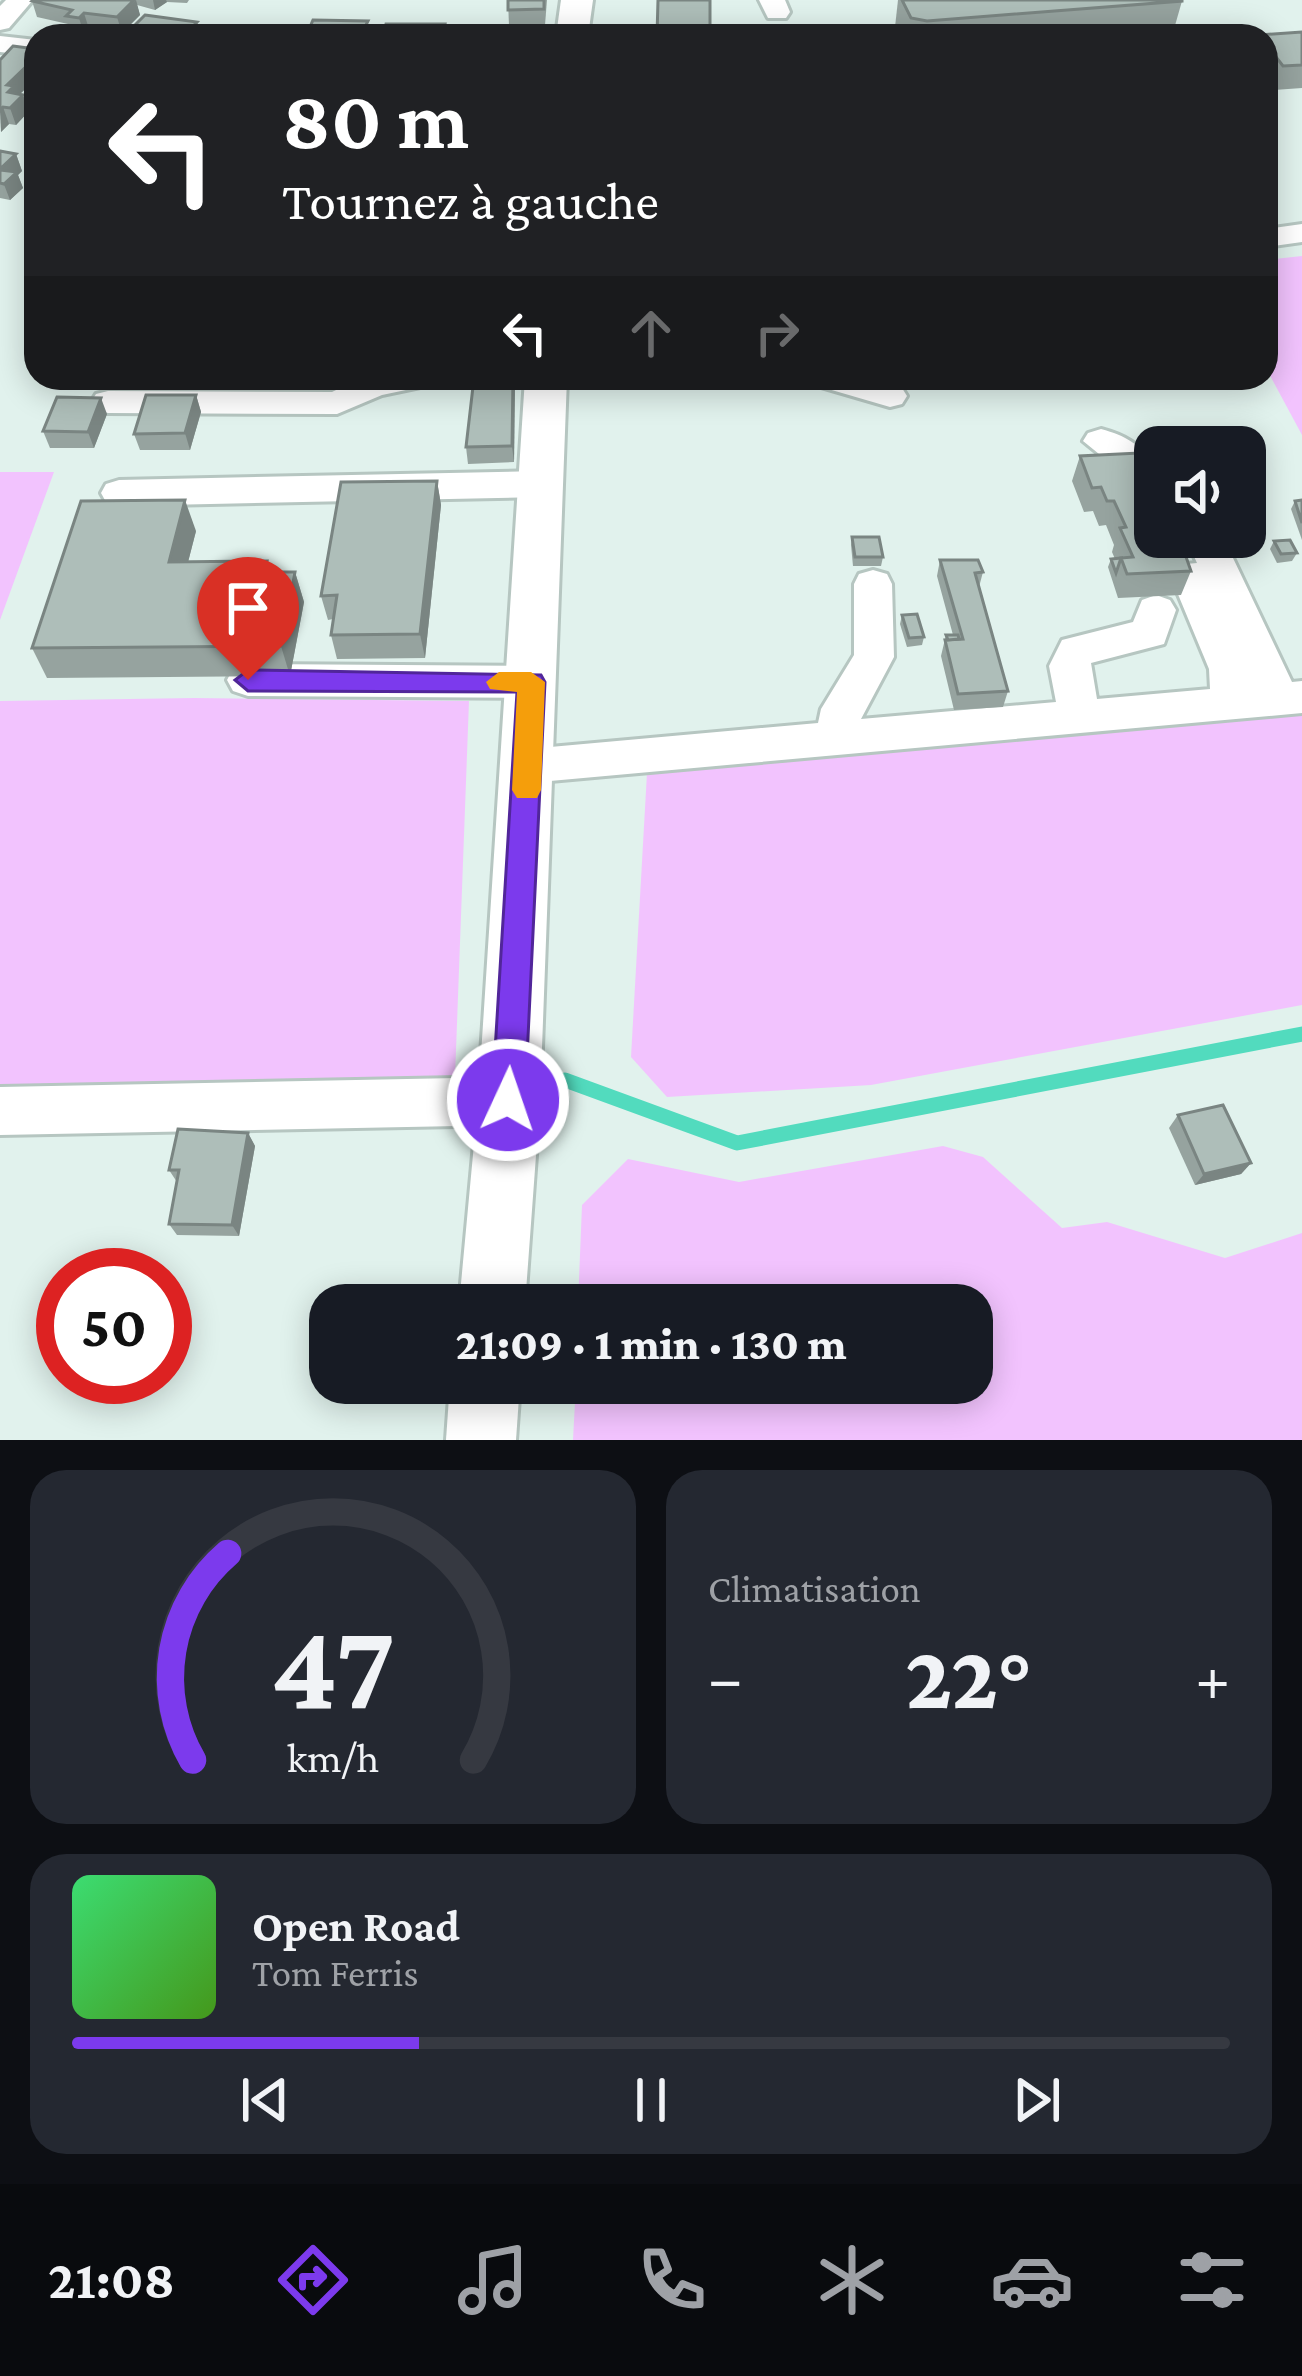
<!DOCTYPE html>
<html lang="fr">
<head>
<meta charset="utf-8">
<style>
	:root { --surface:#171b24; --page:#242831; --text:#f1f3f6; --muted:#9ea1a6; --line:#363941; --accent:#7c3aed }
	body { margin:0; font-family:"Crimson Pro",serif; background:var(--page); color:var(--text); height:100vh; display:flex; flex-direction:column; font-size:45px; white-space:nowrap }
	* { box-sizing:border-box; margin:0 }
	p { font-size:39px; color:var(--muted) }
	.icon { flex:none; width:66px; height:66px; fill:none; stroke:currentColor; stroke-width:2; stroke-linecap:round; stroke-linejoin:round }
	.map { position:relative; height:1440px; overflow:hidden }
	.details { display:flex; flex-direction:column; gap:30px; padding:30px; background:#0d0f14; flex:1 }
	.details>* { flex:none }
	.hud { position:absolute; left:24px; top:24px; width:1254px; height:366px; border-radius:36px; box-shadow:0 6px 30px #0003; background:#202124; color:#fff; overflow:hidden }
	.buttons { position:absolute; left:1134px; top:426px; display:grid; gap:24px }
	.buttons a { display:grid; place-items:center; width:132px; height:132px; border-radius:24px; background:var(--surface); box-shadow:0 6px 30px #0003; font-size:60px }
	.speed { position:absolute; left:36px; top:1248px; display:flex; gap:24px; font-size:60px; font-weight:700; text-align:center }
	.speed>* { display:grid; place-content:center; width:156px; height:156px; border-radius:50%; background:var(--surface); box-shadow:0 6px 30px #0003; line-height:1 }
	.speed .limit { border:18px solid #d22; background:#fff; color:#111 }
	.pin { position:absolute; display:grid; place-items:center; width:102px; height:102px; color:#fff; margin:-123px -51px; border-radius:50% 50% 50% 0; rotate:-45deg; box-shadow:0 0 12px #0007 }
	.pin .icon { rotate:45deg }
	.me { position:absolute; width:132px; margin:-66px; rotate:3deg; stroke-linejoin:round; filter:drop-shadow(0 0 9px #0008) }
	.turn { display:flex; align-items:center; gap:42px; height:252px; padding:0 60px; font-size:54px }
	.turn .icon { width:156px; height:156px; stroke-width:2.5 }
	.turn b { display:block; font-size:84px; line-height:102px }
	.lanes { display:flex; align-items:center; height:114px; padding:0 60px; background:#0003; justify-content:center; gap:60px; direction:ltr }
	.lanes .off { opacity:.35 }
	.big { font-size:90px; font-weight:800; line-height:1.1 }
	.details .card { flex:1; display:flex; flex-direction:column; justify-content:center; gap:18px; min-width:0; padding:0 42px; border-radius:36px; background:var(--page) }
	.details .dial { align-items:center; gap:0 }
	.dial svg { height:312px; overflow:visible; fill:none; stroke:var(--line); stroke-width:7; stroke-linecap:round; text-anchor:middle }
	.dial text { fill:var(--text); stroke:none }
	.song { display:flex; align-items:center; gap:36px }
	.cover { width:144px; height:144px; border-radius:18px; background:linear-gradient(135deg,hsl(140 70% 55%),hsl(100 70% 35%)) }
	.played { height:12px; border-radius:6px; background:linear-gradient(90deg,var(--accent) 30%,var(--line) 30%) }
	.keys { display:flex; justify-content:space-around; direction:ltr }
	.heat { display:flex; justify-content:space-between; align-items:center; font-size:66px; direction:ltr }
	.details .tiles { flex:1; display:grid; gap:30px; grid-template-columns:1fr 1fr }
	.card:last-child { grid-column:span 2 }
	.trip { position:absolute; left:309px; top:1284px; width:684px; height:120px; border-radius:36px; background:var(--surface); box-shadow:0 6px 30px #0003; font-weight:800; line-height:120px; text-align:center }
	.tabs { display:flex; height:192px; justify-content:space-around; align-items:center; background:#090b0e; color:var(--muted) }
	.tabs .icon { width:84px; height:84px }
	.tabs .current { color:var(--accent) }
	.tabs b { font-size:54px; color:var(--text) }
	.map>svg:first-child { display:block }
</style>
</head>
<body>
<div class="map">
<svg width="1302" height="1440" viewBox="0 0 1302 1440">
	<rect width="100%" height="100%" fill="#e1f2ed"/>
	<g fill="#f2c3fe">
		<polygon points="1302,256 1302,435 1266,368 1266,260"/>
		<polygon points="0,472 54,472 0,620"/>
		<polygon points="194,698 469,701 455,1077 0,1091 0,701"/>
		<polygon points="1302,711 1302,1005 871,1085 667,1097 631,1057 647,773"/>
		<polygon points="943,1146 983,1157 1062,1228 1107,1222 1225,1258 1302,1233 1302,1440 573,1440 576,1383 972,1383 972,1305 578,1305 582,1205 628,1159 739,1182"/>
	</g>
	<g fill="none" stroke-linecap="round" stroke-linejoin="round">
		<polyline stroke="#52dbbe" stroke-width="15" points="565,1080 737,1143 1302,1034"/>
		<defs>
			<g id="minor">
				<polygon points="6,0 33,0 9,28 0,30 0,6"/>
				<polygon points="759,0 785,0 790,12 786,18 768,18"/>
				<polygon points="0,36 36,40 36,56 0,52"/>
				<polygon points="1302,224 1302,242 1266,247 1266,229"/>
				<polygon points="361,378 430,378 425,386 382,395 337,414 108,413 96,410 91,402 96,394 108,391 332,392"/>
				<polygon points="813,378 869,378 902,388 907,396 902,404 890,407 818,386"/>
				<path d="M1101,429C1153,443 1155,467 1155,514L1142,510L1120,471L1083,441L1088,433Z"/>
				<polygon points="541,471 554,475 559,484 554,493 541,497 119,506 106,502 101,493 106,484 119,480"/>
				<polygon points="1185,537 1223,537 1292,682 1302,681 1302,713 528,783 513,778 506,766 513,754 528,749 818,723 821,709 854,655 854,584 859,574 873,570 887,574 892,584 894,657 861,719 1056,702 1049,666 1062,640 1133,622 1142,600 1156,595 1170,600 1176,610 1164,644 1091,663 1097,699 1210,689 1209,669 1170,575 1175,565 1197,563"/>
				<polygon points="248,664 531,666 546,671 552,682 546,693 531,698 248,696 233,691 227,680 233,669"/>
				<polygon points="509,1077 527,1084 534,1101 527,1118 509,1125 0,1135 0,1087"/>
			</g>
			<g id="major">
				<polygon points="561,0 593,0 588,36 556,36"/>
				<polygon points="525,378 567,378 540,1101 525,1305 459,1305 478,1101"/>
				<polygon points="450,1383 520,1383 516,1440 446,1440"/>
			</g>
		</defs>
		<use href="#minor" stroke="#b6c6c1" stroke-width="6"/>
		<use href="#major" stroke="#b6c6c1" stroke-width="6"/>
		<use href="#minor" fill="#fff" fill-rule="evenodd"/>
		<use href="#major" fill="#fff" fill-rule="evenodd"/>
	</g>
	<g fill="#96a39f">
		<polygon points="33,0 189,0 187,3 167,2 155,10 137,5 140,15 122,33 89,29 84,34 71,32 68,24 37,17 32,1"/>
		<polygon points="508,0 547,0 545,25 509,26"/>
		<polygon points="898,0 1182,1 1172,36 894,36"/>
		<polygon points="310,27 369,30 366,36 306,36 311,32"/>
		<polygon points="1302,32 1302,88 1274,90 1266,79 1266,36"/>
		<polygon points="0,60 20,94 23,95 29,111 16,125 9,124 1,132"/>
		<polygon points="0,151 16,154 22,171 18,175 23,188 10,200 0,198"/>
		<polygon points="474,378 515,378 514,462 468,464 466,447"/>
		<polygon points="882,378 921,378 920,385 884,386"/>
		<polygon points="196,395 201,412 190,450 140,450 134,434"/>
		<polygon points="107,414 94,448 50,448 43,431"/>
		<polygon points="1080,456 1155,489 1155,537 1191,571 1181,595 1118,598 1108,567 1111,559 1115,559 1112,552 1114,545 1106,525 1099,526 1093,511 1084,512 1072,481"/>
		<polygon points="437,481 441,505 425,658 337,659 331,635 333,619 328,620 321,596"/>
		<polygon points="1302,500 1302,540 1291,509 1295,501"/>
		<polygon points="196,531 188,562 270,572 295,572 304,602 290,676 47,678 32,648"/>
		<polygon points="852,537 883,557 881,566 853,566 851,545"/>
		<polygon points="1274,541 1297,553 1292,561 1277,563 1270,549"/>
		<polygon points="940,560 983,572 979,587 1008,691 1003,707 954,710 941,656 946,635 953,635 937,576"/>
		<polygon points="902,615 924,637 922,645 907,647 900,624"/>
		<polygon points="1178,1115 1251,1163 1241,1174 1195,1185 1169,1128"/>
		<polygon points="248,1133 255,1146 239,1236 177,1235 169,1224 177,1182 169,1170"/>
	</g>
	<g fill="#7a8582">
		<polygon points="136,0 140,15 122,33 117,17"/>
		<polygon points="153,0 166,0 167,2 155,10"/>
		<polygon points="84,13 89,29 84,34 79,18"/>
		<polygon points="197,22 199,30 194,36 184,36"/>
		<polygon points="36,57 36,79 18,96 23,95 29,111 16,125 10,108 7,85"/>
		<polygon points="3,107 9,124 1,132 0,111"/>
		<polygon points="16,154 22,171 18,175 23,188 10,200 0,174 0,169"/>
		<polygon points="513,378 515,378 514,462 512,446"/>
		<polygon points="196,395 201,412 190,450 185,433"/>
		<polygon points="101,398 107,414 94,448 88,432"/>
		<polygon points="437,481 441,505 425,658 420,634"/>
		<polygon points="185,500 196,531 180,593 169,562"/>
		<polygon points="295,572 304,602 290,676 281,646"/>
		<polygon points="248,1133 255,1146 239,1236 232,1225"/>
		<polygon points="1251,1163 1241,1174 1195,1185 1204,1174"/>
	</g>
	<g fill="#aebeb9" stroke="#7a8582" stroke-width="3">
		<polygon points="33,0 134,0 117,17 84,13 79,18 66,16 72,10 32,1"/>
		<polygon points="508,0 544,0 544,9 508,10"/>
		<polygon points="658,0 710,0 710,36 657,36"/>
		<polygon points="902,0 1182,0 1182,1 927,21 911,18"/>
		<polygon points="145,15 197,22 184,36 142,36 127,33"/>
		<polygon points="313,20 368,21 362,33 310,27"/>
		<polygon points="386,24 445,24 442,36 383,36"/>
		<polygon points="308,32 345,36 306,36"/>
		<polygon points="1302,32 1302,65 1283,66 1266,44 1266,36 1259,35"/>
		<polygon points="211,34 252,34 250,36 210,36"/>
		<polygon points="13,46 36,49 36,57 7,85 14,86 8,92 23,95 10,108 3,107 0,111 0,60"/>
		<polygon points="0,151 16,154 0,169"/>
		<polygon points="0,170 17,172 4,184 0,183"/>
		<polygon points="474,378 513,378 512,446 466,447"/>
		<polygon points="146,395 196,395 185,433 134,434"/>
		<polygon points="57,397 101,398 88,432 43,431"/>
		<polygon points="1139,453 1155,489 1155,497 1153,497 1155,502 1155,537 1179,537 1191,571 1127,574 1121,558 1133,557 1120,528 1126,527 1114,501 1107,501 1101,487 1092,488 1080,456"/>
		<polygon points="437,481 420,634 331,635 337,595 321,596 341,482"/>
		<polygon points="185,500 169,562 267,561 264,572 295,572 281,646 32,648 81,501"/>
		<polygon points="1302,500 1302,523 1295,501"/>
		<polygon points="852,537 879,537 883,557 855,557"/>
		<polygon points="1290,540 1297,553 1281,554 1274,541"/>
		<polygon points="1121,558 1116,573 1111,559"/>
		<polygon points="940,560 978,560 983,572 975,573 1008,691 958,694 945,640 963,639"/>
		<polygon points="917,614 924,637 909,638 902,615"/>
		<polygon points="946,635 958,635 959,639 948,640"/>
		<polygon points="1223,1105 1251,1163 1204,1174 1178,1115"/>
		<polygon points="178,1129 248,1133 232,1225 169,1224 179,1170 169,1170"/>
	</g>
	<polygon fill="#7c3aed" stroke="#51269a" stroke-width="3" points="248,670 541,675 545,682 525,1100 520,1111 508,1116 497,1111 492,1100 517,692 248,691 235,680"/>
	<polygon fill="#f59e0b" points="499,672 531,672 545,682 541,790 537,798 517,798 512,790 517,692 490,689 486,682"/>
</svg>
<div class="buttons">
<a><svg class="icon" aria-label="sound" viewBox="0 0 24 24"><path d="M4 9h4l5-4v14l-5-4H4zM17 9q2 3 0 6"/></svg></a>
</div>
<div class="speed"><div class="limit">50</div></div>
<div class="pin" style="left:248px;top:680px;background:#d93025"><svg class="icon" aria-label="arrive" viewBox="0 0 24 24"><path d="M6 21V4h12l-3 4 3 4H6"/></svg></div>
<svg class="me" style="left:508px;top:1100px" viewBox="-20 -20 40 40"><circle r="17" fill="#7c3aed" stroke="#fff" stroke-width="3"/><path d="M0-11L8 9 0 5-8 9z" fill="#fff"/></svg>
<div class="trip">21:09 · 1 min · 130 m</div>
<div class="hud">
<div class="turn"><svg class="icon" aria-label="left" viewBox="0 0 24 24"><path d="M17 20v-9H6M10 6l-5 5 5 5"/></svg><div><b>80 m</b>Tournez à gauche</div></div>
<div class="lanes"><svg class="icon" aria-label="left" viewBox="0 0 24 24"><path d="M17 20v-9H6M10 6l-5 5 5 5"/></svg><svg class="icon off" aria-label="ahead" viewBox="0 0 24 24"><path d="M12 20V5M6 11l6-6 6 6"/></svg><svg class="icon off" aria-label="right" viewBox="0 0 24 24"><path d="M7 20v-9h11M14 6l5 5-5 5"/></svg></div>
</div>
</div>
<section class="details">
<div class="tiles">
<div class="card dial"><svg viewBox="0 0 100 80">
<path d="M14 69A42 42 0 1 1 86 69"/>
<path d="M14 69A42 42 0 0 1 23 16" stroke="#7c3aed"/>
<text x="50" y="56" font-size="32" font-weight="700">47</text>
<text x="50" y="72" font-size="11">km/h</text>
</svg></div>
<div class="card"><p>Climatisation</p>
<div class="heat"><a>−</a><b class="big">22°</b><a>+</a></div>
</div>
<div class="card">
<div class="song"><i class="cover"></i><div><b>Open Road</b><p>Tom Ferris</p></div></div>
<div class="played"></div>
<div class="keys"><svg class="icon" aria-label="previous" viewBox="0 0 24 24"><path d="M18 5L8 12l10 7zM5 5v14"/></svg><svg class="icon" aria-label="pause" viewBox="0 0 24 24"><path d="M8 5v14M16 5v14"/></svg><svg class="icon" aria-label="next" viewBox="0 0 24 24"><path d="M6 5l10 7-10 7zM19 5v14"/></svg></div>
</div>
</div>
</section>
<nav class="tabs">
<b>21:08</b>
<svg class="icon current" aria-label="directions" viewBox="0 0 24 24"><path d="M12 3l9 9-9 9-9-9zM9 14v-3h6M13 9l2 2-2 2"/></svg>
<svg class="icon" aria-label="music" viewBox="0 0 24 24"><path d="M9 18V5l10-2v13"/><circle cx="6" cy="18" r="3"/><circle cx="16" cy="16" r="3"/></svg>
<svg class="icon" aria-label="phone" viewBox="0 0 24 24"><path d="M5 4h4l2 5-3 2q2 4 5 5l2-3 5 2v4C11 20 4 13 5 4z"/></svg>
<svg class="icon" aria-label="climate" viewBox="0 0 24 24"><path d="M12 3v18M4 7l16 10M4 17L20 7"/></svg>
<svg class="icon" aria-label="car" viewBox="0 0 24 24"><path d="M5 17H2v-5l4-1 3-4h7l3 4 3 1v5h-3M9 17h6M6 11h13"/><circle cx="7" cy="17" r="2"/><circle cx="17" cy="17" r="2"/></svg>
<svg class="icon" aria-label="filters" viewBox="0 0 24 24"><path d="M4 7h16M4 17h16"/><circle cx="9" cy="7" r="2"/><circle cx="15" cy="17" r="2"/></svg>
</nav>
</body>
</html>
